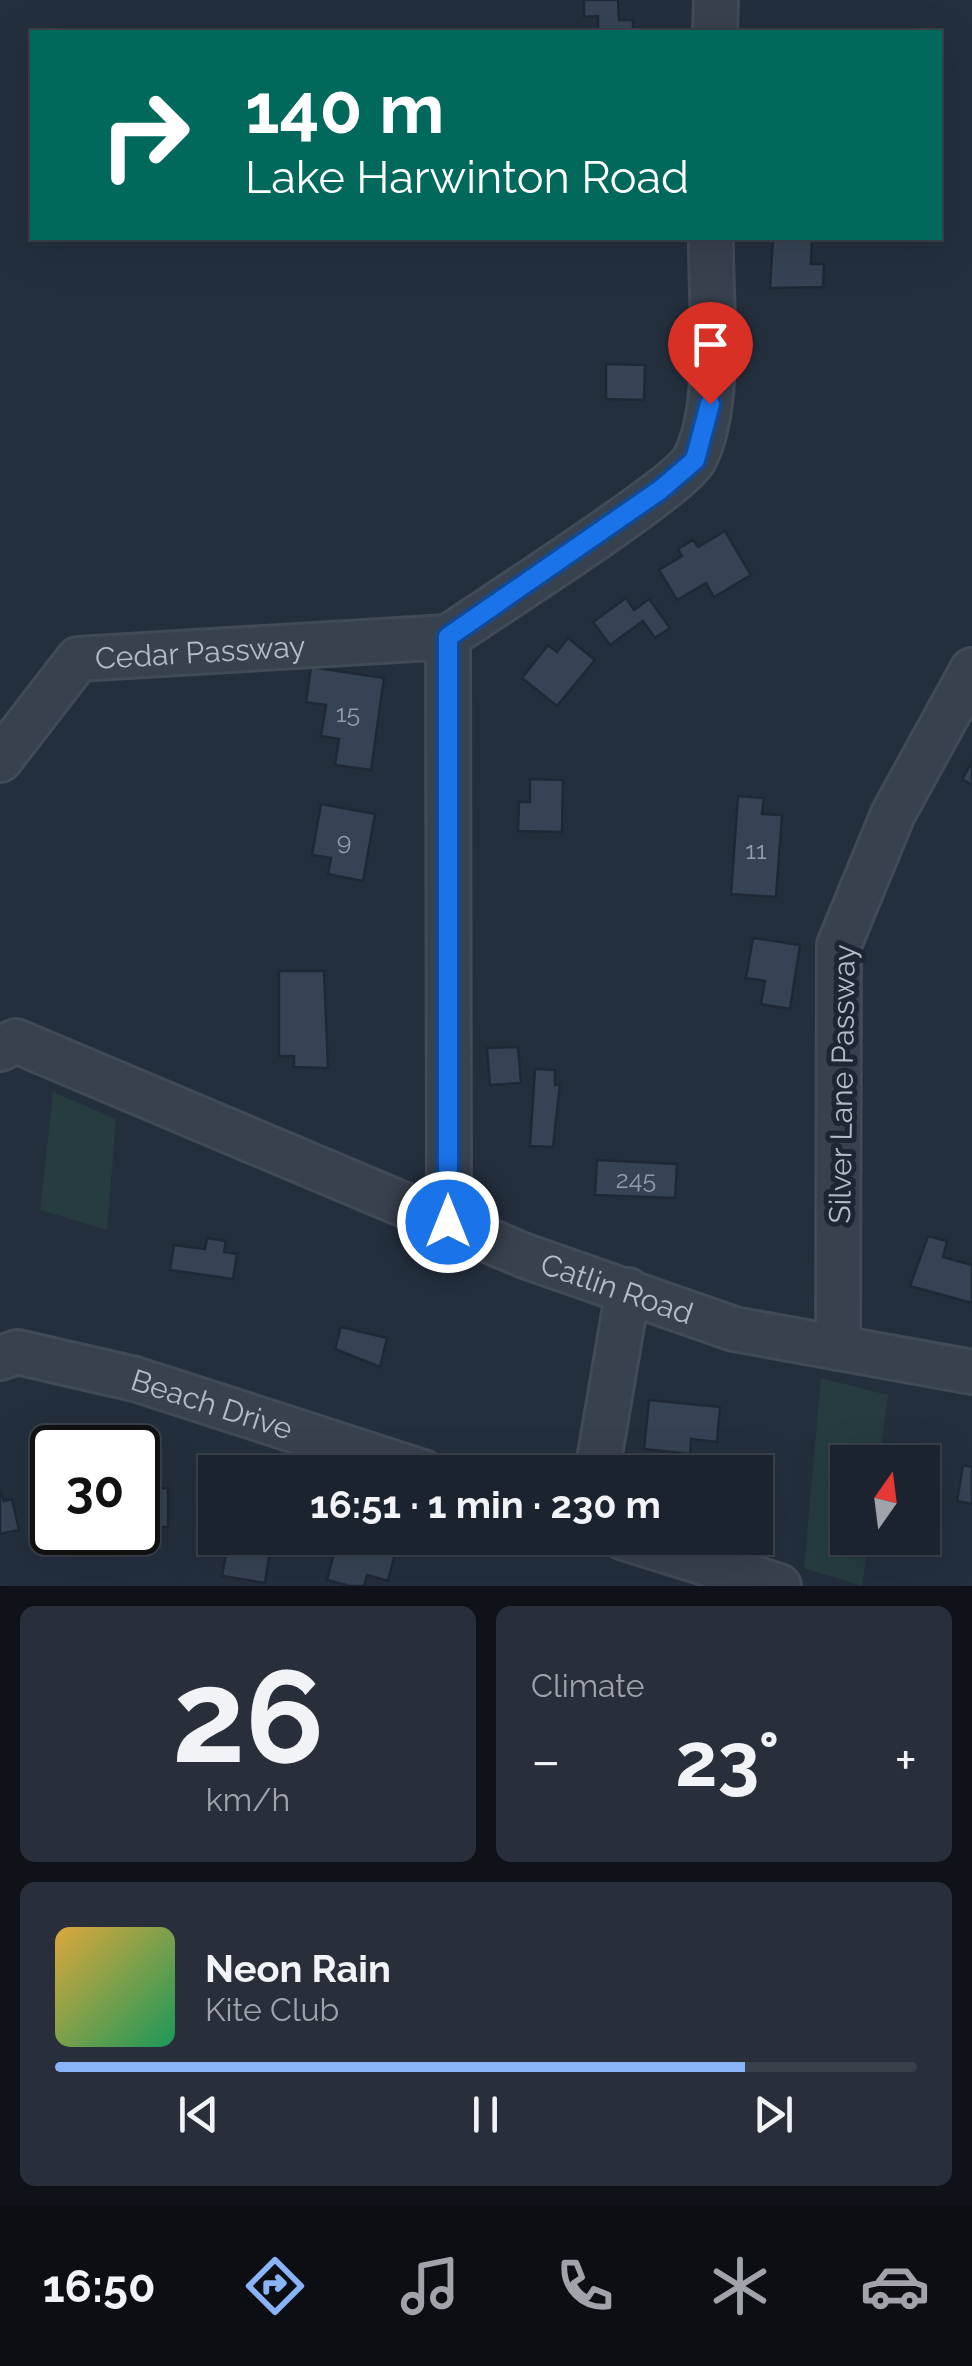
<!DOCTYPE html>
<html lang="en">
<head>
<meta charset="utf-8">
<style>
	:root { --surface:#1b232e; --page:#282f3a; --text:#f1f3f6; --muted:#a0a4aa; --line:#39404a; --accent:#8ab4f8 }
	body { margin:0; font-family:Raleway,sans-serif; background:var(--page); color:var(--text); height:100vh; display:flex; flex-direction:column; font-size:38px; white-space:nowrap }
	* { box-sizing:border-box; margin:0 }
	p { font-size:32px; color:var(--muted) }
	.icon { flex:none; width:55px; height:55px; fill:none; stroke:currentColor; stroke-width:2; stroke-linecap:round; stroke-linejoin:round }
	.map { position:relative; height:1586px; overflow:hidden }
	.sheet { display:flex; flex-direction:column; gap:20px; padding:20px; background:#0f1319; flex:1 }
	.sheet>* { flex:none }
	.top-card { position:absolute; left:30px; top:30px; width:912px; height:210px; border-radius:0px; box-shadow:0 10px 40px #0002,0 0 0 2px var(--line); background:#00695c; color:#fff; overflow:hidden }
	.needle { width:65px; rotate:14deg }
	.fabs { position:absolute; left:830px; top:1445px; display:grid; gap:20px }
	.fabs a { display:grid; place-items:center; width:110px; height:110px; border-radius:0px; background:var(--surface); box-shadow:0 10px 40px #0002,0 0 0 2px var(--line); font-size:50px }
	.speed { position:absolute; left:30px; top:1425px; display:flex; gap:20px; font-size:50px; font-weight:700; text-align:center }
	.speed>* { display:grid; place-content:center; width:130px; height:130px; border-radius:50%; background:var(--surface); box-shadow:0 10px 40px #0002,0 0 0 2px var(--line); line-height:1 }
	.speed .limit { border:5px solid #111; border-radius:15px; background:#fff; color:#111 }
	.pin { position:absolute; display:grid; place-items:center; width:85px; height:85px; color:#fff; margin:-102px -42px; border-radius:50% 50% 50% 0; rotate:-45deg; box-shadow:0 0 10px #0007 }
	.pin .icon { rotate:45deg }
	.me { position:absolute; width:110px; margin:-55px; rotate:0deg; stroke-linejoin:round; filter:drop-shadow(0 0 8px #0008) }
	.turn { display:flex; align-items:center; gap:35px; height:210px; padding:0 50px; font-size:45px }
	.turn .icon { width:130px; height:130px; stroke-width:2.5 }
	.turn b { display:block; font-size:70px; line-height:85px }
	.big { font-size:75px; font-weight:700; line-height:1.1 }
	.sheet .card { flex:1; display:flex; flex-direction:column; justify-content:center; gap:15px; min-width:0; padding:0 35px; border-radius:15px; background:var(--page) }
	.sheet .dial { align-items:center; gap:0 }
	.dial b { font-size:130px; line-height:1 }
	.song { display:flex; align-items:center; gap:30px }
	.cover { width:120px; height:120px; border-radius:15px; background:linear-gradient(135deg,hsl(40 70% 55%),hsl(150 70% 35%)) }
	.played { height:10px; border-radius:5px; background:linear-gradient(90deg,var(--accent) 80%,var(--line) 80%) }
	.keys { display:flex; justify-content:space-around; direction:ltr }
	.heat { display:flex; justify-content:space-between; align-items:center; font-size:55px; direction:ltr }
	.sheet .tiles { flex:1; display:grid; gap:20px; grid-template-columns:1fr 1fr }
	.card:last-child { grid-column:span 2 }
	.trip { position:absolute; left:198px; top:1455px; width:575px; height:100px; border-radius:0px; background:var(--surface); box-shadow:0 10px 40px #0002,0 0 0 2px var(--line); font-weight:700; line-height:100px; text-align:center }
	.menu { display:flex; height:160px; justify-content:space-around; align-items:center; background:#0b0e12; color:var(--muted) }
	.menu .icon { width:70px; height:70px }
	.menu .current { color:var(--accent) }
	.menu b { font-size:45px; color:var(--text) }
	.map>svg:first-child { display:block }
</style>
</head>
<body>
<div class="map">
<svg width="972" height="1586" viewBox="0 0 972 1586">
	<rect width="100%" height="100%" fill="#242f3e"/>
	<g fill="#263c3f">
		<polygon points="53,1092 116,1119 107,1230 40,1210"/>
		<polygon points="821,1378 888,1395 879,1462 848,1462 848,1538 869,1538 862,1586 804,1568"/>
	</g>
	<g fill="#364354" stroke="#1f2835" stroke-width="2.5">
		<polygon points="584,0 618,0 619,20 633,20 633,32 598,32 598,16 584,17"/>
		<polygon points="773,238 812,238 811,264 824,264 823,287 770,288"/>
		<polygon points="606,364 645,365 644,400 606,399"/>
		<polygon points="725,531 751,575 714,597 706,583 677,600 659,570 682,556 678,549 693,540 698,547"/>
		<polygon points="626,598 634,610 649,599 670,628 655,638 643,621 610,645 593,622"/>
		<polygon points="568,638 595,660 557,706 522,678 548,645 557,652"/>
		<polygon points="311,667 384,678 371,770 335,765 339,739 321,736 326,705 306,702"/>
		<polygon points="972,762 972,785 962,779"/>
		<polygon points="530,779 563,780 562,832 518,831 519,802 530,802"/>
		<polygon points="738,796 764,798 762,814 782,815 776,897 731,894"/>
		<polygon points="321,804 375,814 363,881 328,874 331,858 312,855"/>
		<polygon points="753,938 800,945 790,1009 761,1004 765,981 746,978"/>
		<polygon points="279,971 324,971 328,1068 294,1067 294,1056 279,1056"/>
		<polygon points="518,1047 521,1083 490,1085 487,1048"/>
		<polygon points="535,1069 555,1070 555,1085 560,1084 553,1147 530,1146"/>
		<polygon points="597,1160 677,1164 675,1198 595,1195"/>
		<polygon points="928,1236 947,1241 943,1257 972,1265 972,1303 910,1286"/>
		<polygon points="207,1238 226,1241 224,1252 237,1254 233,1279 170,1270 174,1245 205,1249"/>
		<polygon points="341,1327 387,1338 380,1367 335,1349"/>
		<polygon points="649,1400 720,1407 717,1442 691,1439 690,1454 644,1449"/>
		<polygon points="138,1456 149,1456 149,1467 157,1467 157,1488 168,1488 168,1527 138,1527"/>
		<polygon points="963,1465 972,1467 972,1504 957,1501"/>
		<polygon points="0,1490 4,1501 12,1499 19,1530 0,1534"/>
		<polygon points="52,1497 52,1532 68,1532 51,1536 43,1498"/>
		<polygon points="215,1530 215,1538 272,1539 265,1583 222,1576 227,1548 212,1546"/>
		<polygon points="338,1538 399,1538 388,1581 367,1575 364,1586 350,1586 327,1580"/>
	</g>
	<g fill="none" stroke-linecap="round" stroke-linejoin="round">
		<defs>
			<g id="minor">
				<polyline points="715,32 716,0"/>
				<path id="s1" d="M0,760L78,659L448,637"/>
				<path id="s2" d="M0,1049L16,1041L525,1256L734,1329L972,1372"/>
				<path d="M449,1222L448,637C488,609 681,487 695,458C723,403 710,299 711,238"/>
				<polyline points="838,1348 839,945 893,814 972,670"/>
				<path id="s3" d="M0,1358L17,1352L135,1379L423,1472"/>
				<polyline points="597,1472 628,1290"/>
				<polyline points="624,1538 779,1586"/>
			</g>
		</defs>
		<use href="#minor" stroke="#414a57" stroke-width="48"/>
		<use href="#minor" stroke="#38414e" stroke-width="42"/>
	</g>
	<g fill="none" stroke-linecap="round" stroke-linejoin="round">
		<defs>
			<polyline id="route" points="448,1222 448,637 660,490 695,460 710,404"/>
		</defs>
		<use href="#route" stroke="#114b97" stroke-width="25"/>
		<use href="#route" stroke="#1a73e8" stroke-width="18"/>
	</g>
	<g text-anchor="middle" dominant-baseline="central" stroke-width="10" stroke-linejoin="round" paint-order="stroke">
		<g font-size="25" fill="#929caa">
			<text x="348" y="713">15</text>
			<text x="344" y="841">9</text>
			<text x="756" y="850">11</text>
			<text x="636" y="1179">245</text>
		</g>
		<g font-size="30" fill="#b4bcc9" stroke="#1d2633">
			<text stroke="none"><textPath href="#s1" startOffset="250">Cedar Passway</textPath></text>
			<text transform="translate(842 1084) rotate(-89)">Silver Lane Passway</text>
			<text stroke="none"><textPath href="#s2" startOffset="668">Catlin Road</textPath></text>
			<text stroke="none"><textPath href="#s3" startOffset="220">Beach Drive</textPath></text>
		</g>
	</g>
</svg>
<div class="fabs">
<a><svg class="needle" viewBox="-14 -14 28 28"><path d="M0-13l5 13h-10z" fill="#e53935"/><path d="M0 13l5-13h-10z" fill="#a0a4aa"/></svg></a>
</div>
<div class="speed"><div class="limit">30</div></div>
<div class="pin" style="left:710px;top:404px;background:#d93025"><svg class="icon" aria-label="arrive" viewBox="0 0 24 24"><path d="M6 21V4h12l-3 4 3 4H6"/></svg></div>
<svg class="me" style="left:448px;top:1222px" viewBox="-20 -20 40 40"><circle r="17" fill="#1a73e8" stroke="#fff" stroke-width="3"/><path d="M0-11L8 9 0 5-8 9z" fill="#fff"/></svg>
<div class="trip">16:51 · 1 min · 230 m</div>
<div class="top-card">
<div class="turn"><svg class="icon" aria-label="right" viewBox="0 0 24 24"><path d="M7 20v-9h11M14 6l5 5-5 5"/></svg><div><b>140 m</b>Lake Harwinton Road</div></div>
</div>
</div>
<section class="sheet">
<div class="tiles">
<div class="card dial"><b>26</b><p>km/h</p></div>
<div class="card"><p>Climate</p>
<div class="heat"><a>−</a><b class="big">23°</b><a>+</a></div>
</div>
<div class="card">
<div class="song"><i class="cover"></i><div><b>Neon Rain</b><p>Kite Club</p></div></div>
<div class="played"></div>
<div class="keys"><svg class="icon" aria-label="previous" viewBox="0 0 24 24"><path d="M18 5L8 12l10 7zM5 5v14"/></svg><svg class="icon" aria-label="pause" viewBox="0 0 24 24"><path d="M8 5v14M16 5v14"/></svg><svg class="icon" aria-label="next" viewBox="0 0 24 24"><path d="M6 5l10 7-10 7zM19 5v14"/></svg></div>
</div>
</div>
</section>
<nav class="menu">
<b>16:50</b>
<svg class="icon current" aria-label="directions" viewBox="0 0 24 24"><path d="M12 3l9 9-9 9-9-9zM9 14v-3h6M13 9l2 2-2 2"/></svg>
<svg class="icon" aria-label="music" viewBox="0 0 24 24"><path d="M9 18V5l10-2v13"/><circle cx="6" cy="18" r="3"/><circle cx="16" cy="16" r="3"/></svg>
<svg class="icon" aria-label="phone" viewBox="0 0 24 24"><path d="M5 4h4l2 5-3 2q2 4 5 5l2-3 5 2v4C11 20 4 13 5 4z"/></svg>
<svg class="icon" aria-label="climate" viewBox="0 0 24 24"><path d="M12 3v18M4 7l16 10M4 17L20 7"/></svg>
<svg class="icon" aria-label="car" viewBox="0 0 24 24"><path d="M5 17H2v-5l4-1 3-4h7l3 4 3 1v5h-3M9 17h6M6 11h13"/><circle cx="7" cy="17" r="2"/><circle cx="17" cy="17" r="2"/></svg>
</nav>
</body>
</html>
